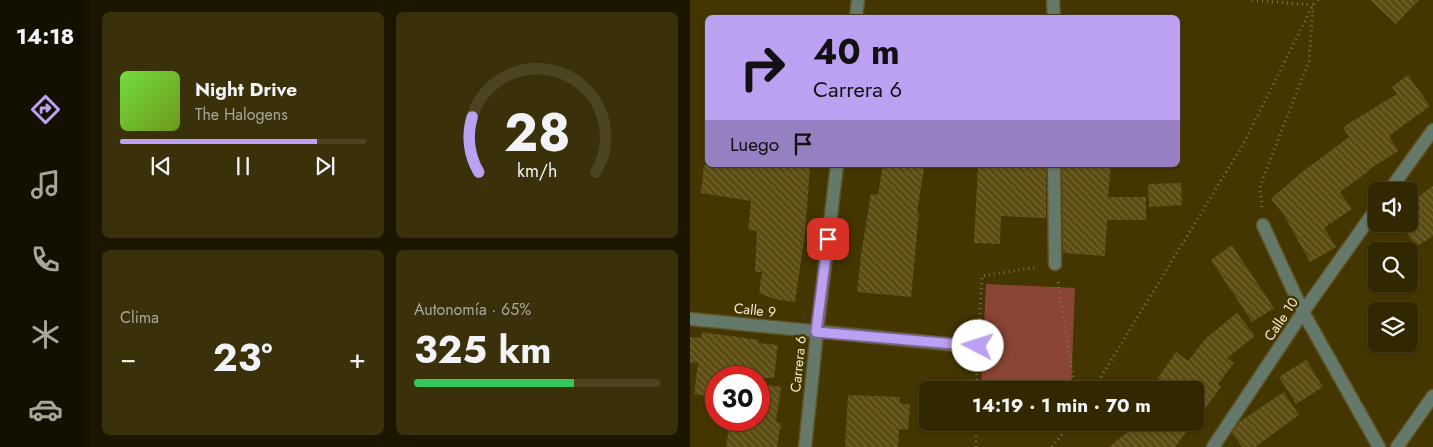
<!DOCTYPE html>
<html lang="es">
<head>
<meta charset="utf-8">
<style>
	:root { --surface:#322800; --page:#3a300a; --text:#f1f3f6; --muted:#a8a699; --line:#4d4422; --accent:#bca0f2 }
	body { margin:0; font-family:Jost,sans-serif; background:var(--page); color:var(--text); height:100vh; display:flex; flex-direction:column; font-size:19px; white-space:nowrap }
	* { box-sizing:border-box; margin:0 }
	p { font-size:16px; color:var(--muted) }
	.icon { flex:none; width:28px; height:28px; fill:none; stroke:currentColor; stroke-width:2; stroke-linecap:round; stroke-linejoin:round }
	.map { position:relative; flex:1; overflow:hidden }
	.side { display:flex; flex-direction:column; gap:12px; padding:12px; background:#1c1600; width:600px }
	.side>* { flex:none }
	.guide { position:absolute; left:15px; top:15px; width:475px; height:152px; border-radius:8px; box-shadow:0 1px 4px #0004,0 0 0 1px var(--line); background:#bca0f2; color:#111; overflow:hidden }
	.tools { position:absolute; left:678px; top:182px; display:grid; gap:10px }
	.tools a { display:grid; place-items:center; width:50px; height:50px; border-radius:8px; background:var(--surface); box-shadow:0 1px 4px #0004,0 0 0 1px var(--line); font-size:25px }
	.speed { position:absolute; left:15px; top:366px; display:flex; gap:10px; font-size:25px; font-weight:700; text-align:center }
	.speed>* { display:grid; place-content:center; width:65px; height:65px; border-radius:50%; background:var(--surface); box-shadow:0 1px 4px #0004,0 0 0 1px var(--line); line-height:1 }
	.speed .limit { border:8px solid #d22; background:#fff; color:#111 }
	.pin { position:absolute; display:grid; place-items:center; width:42px; height:42px; color:#fff; margin:-21px; border-radius:10px; box-shadow:0 2px 8px #0006 }
	.me { position:absolute; width:55px; margin:-28px; rotate:275deg; stroke-linejoin:round; filter:drop-shadow(0 0 4px #0008) }
	.turn { display:flex; align-items:center; gap:18px; height:105px; padding:0 25px; font-size:22px }
	.turn .icon { width:65px; height:65px; stroke-width:2.5 }
	.turn b { display:block; font-size:35px; line-height:42px }
	.then { display:flex; align-items:center; height:48px; padding:0 25px; background:#0003; gap:10px; font-size:19px }
	.big { font-size:38px; font-weight:700; line-height:1.1 }
	.side .widget { flex:1; display:flex; flex-direction:column; justify-content:center; gap:8px; min-width:0; padding:0 18px; border-radius:8px; background:var(--page) }
	.side .dial { align-items:center; gap:0 }
	.dial svg { height:130px; overflow:visible; fill:none; stroke:var(--line); stroke-width:7; stroke-linecap:round; text-anchor:middle }
	.dial text { fill:var(--text); stroke:none }
	.song { display:flex; align-items:center; gap:15px }
	.cover { width:60px; height:60px; border-radius:8px; background:linear-gradient(135deg,hsl(100 70% 55%),hsl(80 70% 35%)) }
	.played { height:5px; border-radius:2px; background:linear-gradient(90deg,var(--accent) 80%,var(--line) 80%) }
	.keys { display:flex; justify-content:space-around; direction:ltr }
	.heat { display:flex; justify-content:space-between; align-items:center; font-size:28px; direction:ltr }
	.charge { height:8px; border-radius:4px; background:linear-gradient(90deg,#34c759 65%,var(--line) 0) }
	.side .tiles { flex:1; display:grid; gap:12px; grid-template-columns:repeat(2,1fr) }
	.trip { position:absolute; left:229px; top:381px; width:285px; height:50px; border-radius:8px; background:var(--surface); box-shadow:0 1px 4px #0004,0 0 0 1px var(--line); font-weight:700; line-height:50px; text-align:center }
	main { display:flex; flex:1; min-height:0 }
	.tab-bar { display:flex; flex-direction:column; width:90px; justify-content:space-around; align-items:center; background:#141000; color:var(--muted) }
	.tab-bar .icon { width:35px; height:35px }
	.tab-bar .current { color:var(--accent) }
	.tab-bar b { font-size:22px; color:var(--text) }
	.map>svg:first-child { display:block }
</style>
</head>
<body>
<main>
<nav class="tab-bar">
<b>14:18</b>
<svg class="icon current" aria-label="directions" viewBox="0 0 24 24"><path d="M12 3l9 9-9 9-9-9zM9 14v-3h6M13 9l2 2-2 2"/></svg>
<svg class="icon" aria-label="music" viewBox="0 0 24 24"><path d="M9 18V5l10-2v13"/><circle cx="6" cy="18" r="3"/><circle cx="16" cy="16" r="3"/></svg>
<svg class="icon" aria-label="phone" viewBox="0 0 24 24"><path d="M5 4h4l2 5-3 2q2 4 5 5l2-3 5 2v4C11 20 4 13 5 4z"/></svg>
<svg class="icon" aria-label="climate" viewBox="0 0 24 24"><path d="M12 3v18M4 7l16 10M4 17L20 7"/></svg>
<svg class="icon" aria-label="car" viewBox="0 0 24 24"><path d="M5 17H2v-5l4-1 3-4h7l3 4 3 1v5h-3M9 17h6M6 11h13"/><circle cx="7" cy="17" r="2"/><circle cx="17" cy="17" r="2"/></svg>
</nav>
<section class="side">
<div class="tiles">
<div class="widget">
<div class="song"><i class="cover"></i><div><b>Night Drive</b><p>The Halogens</p></div></div>
<div class="played"></div>
<div class="keys"><svg class="icon" aria-label="previous" viewBox="0 0 24 24"><path d="M18 5L8 12l10 7zM5 5v14"/></svg><svg class="icon" aria-label="pause" viewBox="0 0 24 24"><path d="M8 5v14M16 5v14"/></svg><svg class="icon" aria-label="next" viewBox="0 0 24 24"><path d="M6 5l10 7-10 7zM19 5v14"/></svg></div>
</div>
<div class="widget dial"><svg viewBox="0 0 100 80">
<path d="M14 69A42 42 0 1 1 86 69"/>
<path d="M14 69A42 42 0 0 1 10 35" stroke="#bca0f2"/>
<text x="50" y="56" font-size="32" font-weight="700">28</text>
<text x="50" y="72" font-size="11">km/h</text>
</svg></div>
<div class="widget"><p>Clima</p>
<div class="heat"><a>−</a><b class="big">23°</b><a>+</a></div>
</div>
<div class="widget"><p>Autonomía · 65%</p><b class="big">325 km</b><div class="charge"></div></div>
</div>
</section>
<div class="map">
<svg width="743" height="447" viewBox="0 0 743 447">
	<defs>
		<pattern id="building-back-hatch" width="6" height="6" patternUnits="userSpaceOnUse" patternTransform="scale(1.25)"><rect width="6" height="6" fill="#5b4d11"/><path d="M-1 5l2 2M0 0l6 6M5-1l2 2" fill="none" stroke="#736733"/></pattern>
	</defs>
	<rect width="100%" height="100%" fill="#433600"/>
	<polygon fill="#8b4534" points="296,284 385,288 381,390 291,390"/>
	<g fill="url(#building-back-hatch)">
		<polygon points="680,0 729,0 706,24"/>
		<polygon points="718,75 740,106 699,136 708,151 678,170 679,171 650,192 662,209 634,228 646,247 620,262 594,215 581,199 612,172 659,137 653,127 707,94 702,87"/>
		<polygon points="14,165 120,165 115,234 105,302 84,299 69,293 72,272 65,272 67,231 58,230 61,201 11,193"/>
		<polygon points="193,165 216,165 234,168 227,213 229,213 221,297 167,292 171,255 181,194 188,195"/>
		<polygon points="288,165 356,165 356,218 311,216 310,244 284,243"/>
		<polygon points="372,165 421,165 418,197 456,197 456,220 417,220 415,256 373,253"/>
		<polygon points="491,183 492,205 459,207 458,184"/>
		<polygon points="743,186 743,236 726,247 711,224 719,224 719,203"/>
		<polygon points="542,245 584,308 562,322 521,260"/>
		<polygon points="547,313 565,336 537,358 544,363 528,384 531,387 505,422 505,390 469,390 475,383 468,378 486,352 498,361 516,338"/>
		<polygon points="12,332 69,340 68,343 88,345 84,378 26,378 26,397 4,394 8,363 0,362 0,337 11,338"/>
		<polygon points="616,360 633,387 606,404 589,377"/>
		<polygon points="69,384 91,387 86,422 91,423 87,447 36,447 40,420 69,420"/>
		<polygon points="594,392 609,415 565,447 552,447 542,433 549,422"/>
		<polygon points="158,395 210,397 210,403 220,405 218,430 209,429 208,447 155,447"/>
		<polygon points="450,422 504,422 485,447 419,447"/>
	</g>
	<g fill="none" stroke-linecap="round" stroke-linejoin="round">
		<defs>
			<g id="minor">
				<polyline points="363,0 364,18"/>
				<polyline points="166,18 168,0"/>
				<polyline points="364,165 365,264"/>
				<polyline points="699,191 743,130"/>
				<polyline points="573,225 613,312 689,447"/>
				<polyline points="0,319 288,347"/>
				<polyline points="115,447 127,332 147,165"/>
				<polyline points="523,447 613,312 686,209"/>
				<polyline points="707,447 743,396"/>
			</g>
		</defs>
		<use href="#minor" stroke="#5f5322" stroke-width="15"/>
		<g stroke="#7e7346" stroke-width="3" stroke-dasharray="1 4" stroke-linecap="butt">
			<polyline points="562,0 623,5"/>
			<polyline points="572,207 570,186 619,61 623,8"/>
			<polyline points="368,282 385,390"/>
			<polyline points="289,329 292,276 347,267"/>
			<polyline points="287,390 287,366"/>
			<polyline points="403,390 554,143 623,5 628,0"/>
			<polyline points="286,447 286,422"/>
			<polyline points="362,447 382,422"/>
		</g>
		<use href="#minor" stroke="#65796b" stroke-width="12"/>
	</g>
	<g fill="none" stroke-linecap="round" stroke-linejoin="round">
		<defs>
			<polyline id="route" points="138,239 126,332 288,346"/>
		</defs>
		<use href="#route" stroke="#7a689d" stroke-width="12"/>
		<use href="#route" stroke="#bca0f2" stroke-width="9"/>
	</g>
	<g text-anchor="middle" dominant-baseline="central" stroke-width="5" stroke-linejoin="round" paint-order="stroke">
		<g font-size="14" fill="#f3ecd2" stroke="#433600">
			<text transform="translate(65 310) rotate(6)">Calle 9</text>
			<text transform="translate(591 319) rotate(-56)">Calle 10</text>
			<text transform="translate(108 364) rotate(-84)">Carrera 6</text>
		</g>
	</g>
</svg>
<div class="tools">
<a><svg class="icon" aria-label="sound" viewBox="0 0 24 24"><path d="M4 9h4l5-4v14l-5-4H4zM17 9q2 3 0 6"/></svg></a>
<a><svg class="icon" aria-label="search" viewBox="0 0 24 24"><circle cx="10" cy="10" r="6"/><path d="M15 15l6 6"/></svg></a>
<a><svg class="icon" aria-label="layers" viewBox="0 0 24 24"><path d="M12 4l9 5-9 5-9-5zM3 14l9 5 9-5"/></svg></a>
</div>
<div class="speed"><div class="limit">30</div></div>
<div class="pin" style="left:138px;top:239px;background:#d93025"><svg class="icon" aria-label="arrive" viewBox="0 0 24 24"><path d="M6 21V4h12l-3 4 3 4H6"/></svg></div>
<svg class="me" style="left:288px;top:346px" viewBox="-20 -20 40 40"><circle r="19" fill="#fff"/><path d="M0-13L10 11 0 6-10 11z" fill="#bca0f2"/></svg>
<div class="trip">14:19 · 1 min · 70 m</div>
<div class="guide">
<div class="turn"><svg class="icon" aria-label="right" viewBox="0 0 24 24"><path d="M7 20v-9h11M14 6l5 5-5 5"/></svg><div><b>40 m</b>Carrera 6</div></div>
<div class="then">Luego<svg class="icon" aria-label="arrive" viewBox="0 0 24 24"><path d="M6 21V4h12l-3 4 3 4H6"/></svg></div>
</div>
</div>
</main>
</body>
</html>
